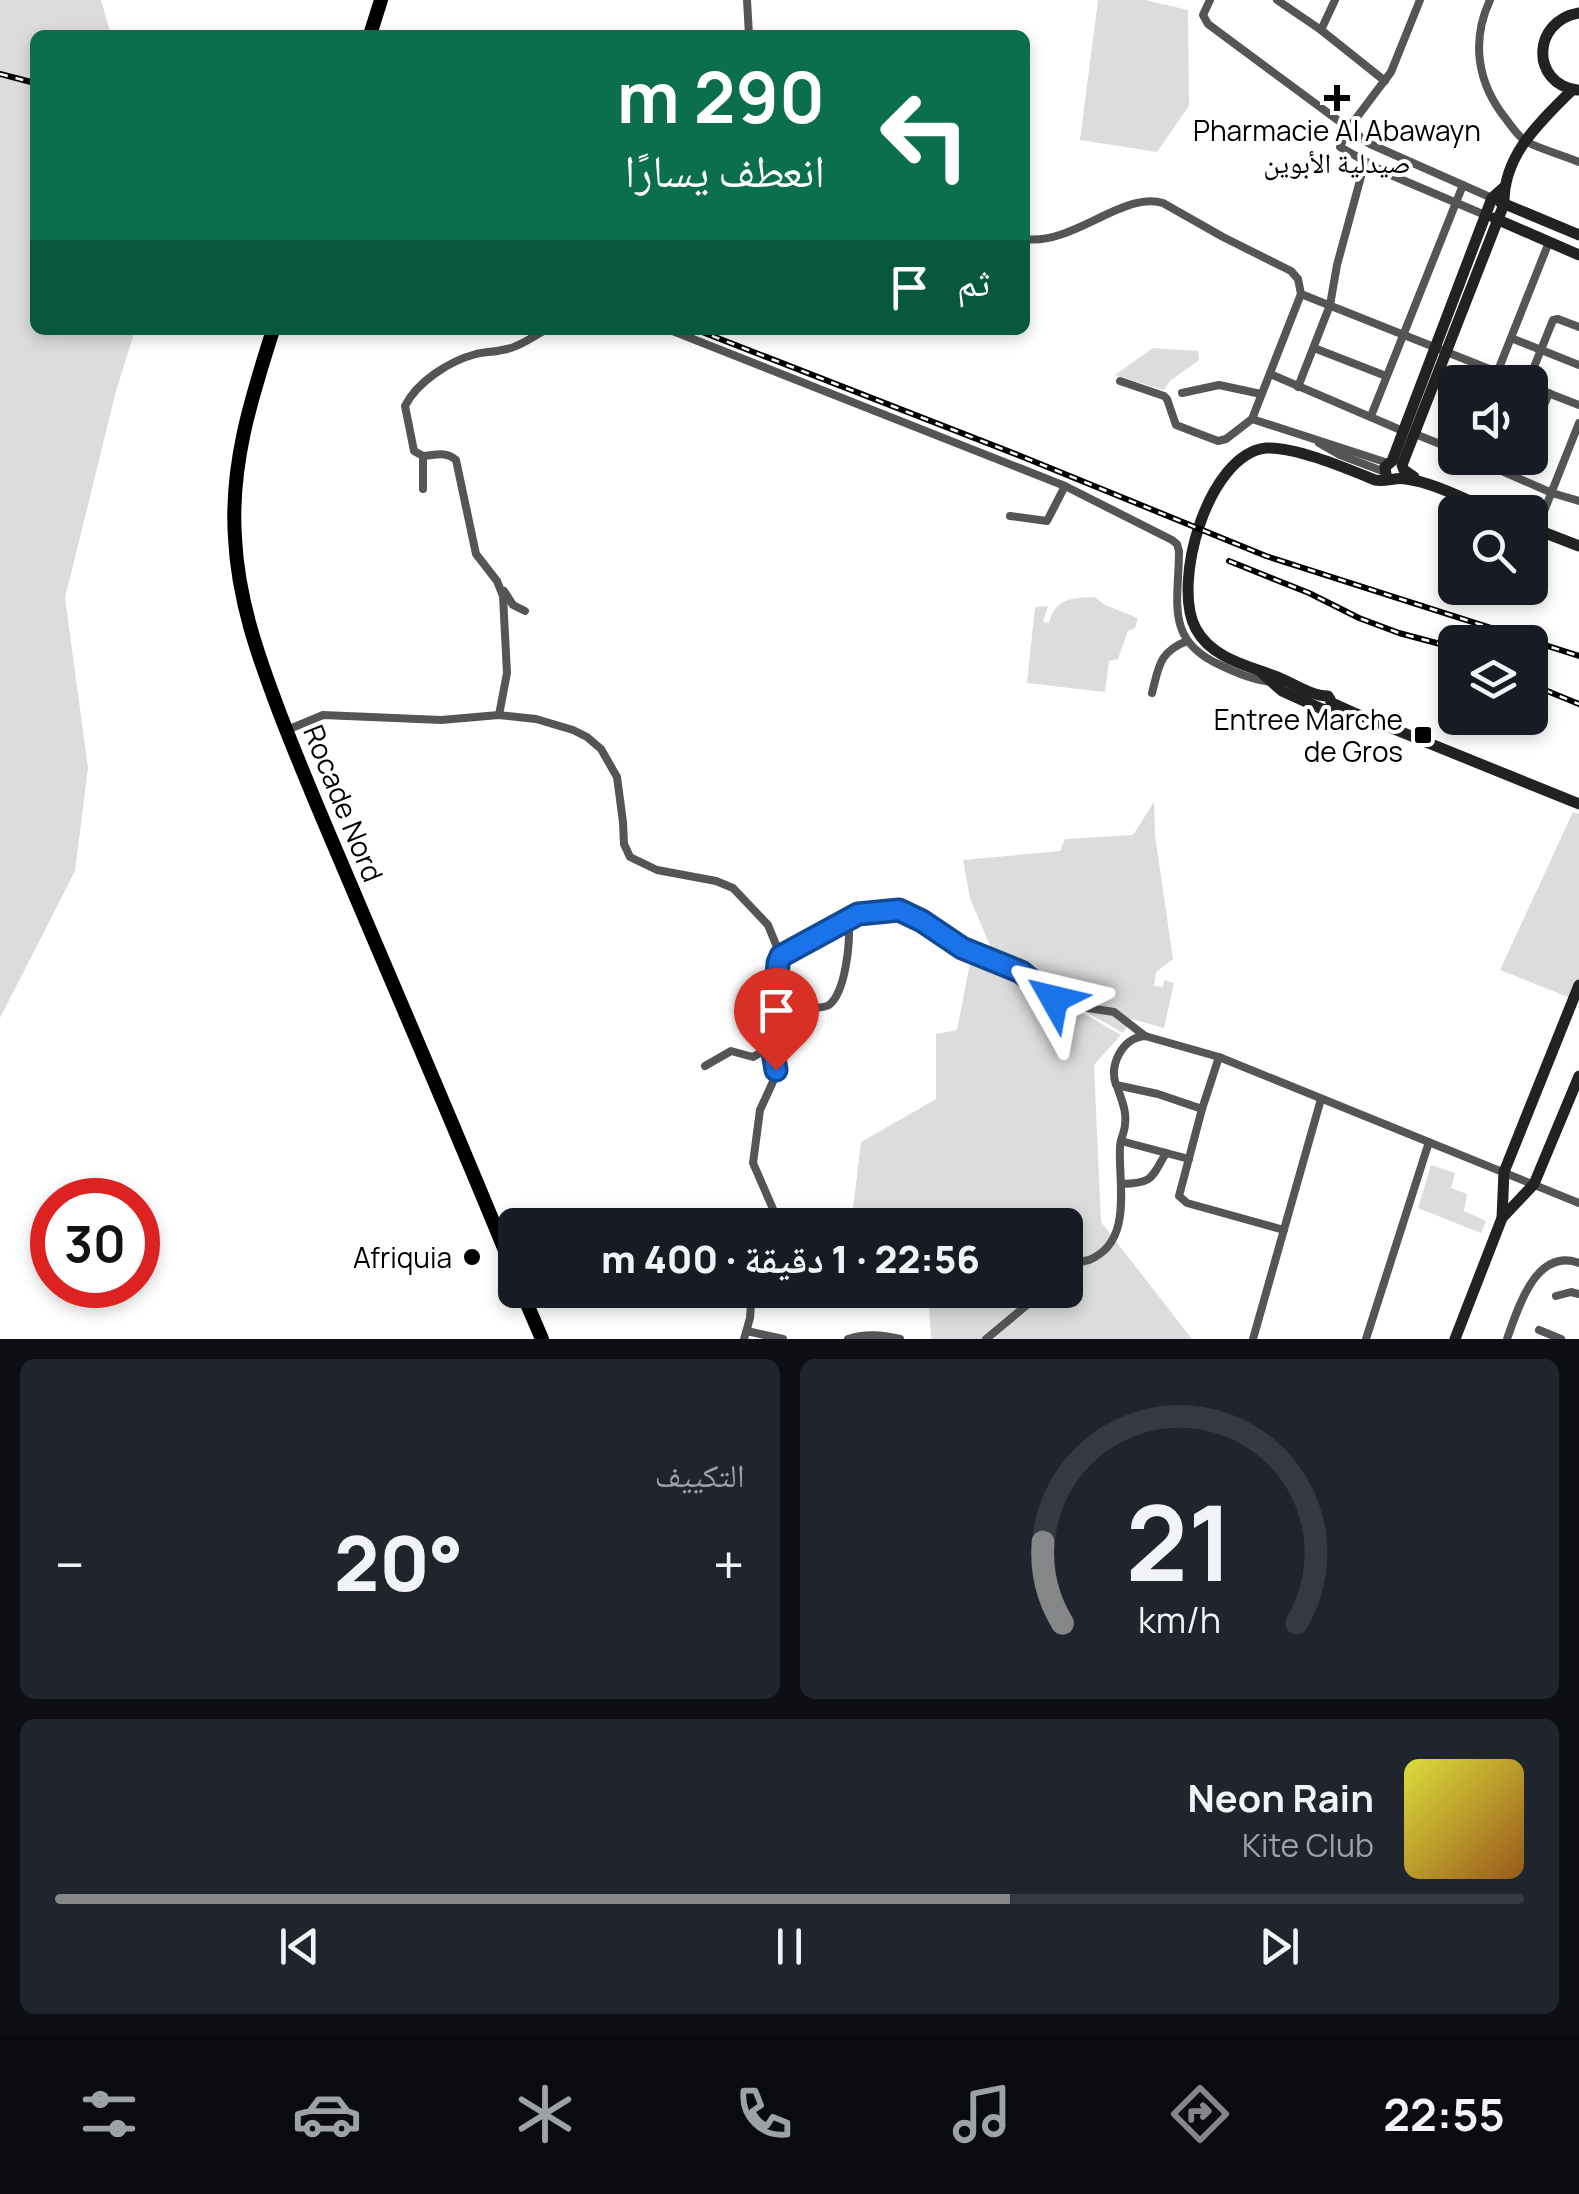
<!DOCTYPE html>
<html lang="ar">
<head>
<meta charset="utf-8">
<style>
	:root { --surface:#171b24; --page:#20242c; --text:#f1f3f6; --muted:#9ea1a6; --line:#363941; --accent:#858687 }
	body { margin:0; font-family:Manrope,"Noto Naskh Arabic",sans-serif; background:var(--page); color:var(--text); direction:rtl; height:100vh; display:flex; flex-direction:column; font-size:38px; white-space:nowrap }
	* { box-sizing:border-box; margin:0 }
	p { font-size:32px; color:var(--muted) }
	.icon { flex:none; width:55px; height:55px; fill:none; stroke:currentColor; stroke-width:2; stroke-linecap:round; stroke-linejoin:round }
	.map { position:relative; height:1339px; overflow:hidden; direction:ltr }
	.sheet { display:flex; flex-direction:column; gap:20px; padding:20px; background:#0d0f14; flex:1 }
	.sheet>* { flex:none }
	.hud { position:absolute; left:30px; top:30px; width:1000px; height:305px; border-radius:15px; box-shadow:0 5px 15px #0003; direction:rtl; background:#0b6e4f; color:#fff; overflow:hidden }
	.fabs { position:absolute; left:1438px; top:365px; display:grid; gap:20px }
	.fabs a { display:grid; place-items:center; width:110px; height:110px; border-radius:15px; background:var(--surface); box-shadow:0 5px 15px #0003; font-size:50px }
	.speed { position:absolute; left:30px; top:1178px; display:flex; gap:20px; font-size:50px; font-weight:700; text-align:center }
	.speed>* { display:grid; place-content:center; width:130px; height:130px; border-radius:50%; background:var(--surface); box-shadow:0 5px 15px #0003; line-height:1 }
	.speed .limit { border:15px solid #d22; background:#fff; color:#111 }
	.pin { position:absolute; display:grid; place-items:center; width:85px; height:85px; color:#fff; margin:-102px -42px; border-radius:50% 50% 50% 0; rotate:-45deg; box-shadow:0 0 10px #0007 }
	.pin .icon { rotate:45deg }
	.me { position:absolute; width:110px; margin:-55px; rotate:307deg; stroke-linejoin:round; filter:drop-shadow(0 0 8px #0008) }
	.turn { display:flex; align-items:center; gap:35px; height:210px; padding:0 40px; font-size:45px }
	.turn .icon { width:130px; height:130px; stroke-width:2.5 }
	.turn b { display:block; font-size:70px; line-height:85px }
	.then { display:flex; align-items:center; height:95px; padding:0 40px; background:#0003; gap:20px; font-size:38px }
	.big { font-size:75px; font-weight:800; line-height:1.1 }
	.sheet .tile { flex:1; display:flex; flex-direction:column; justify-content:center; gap:15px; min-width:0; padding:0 35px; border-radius:15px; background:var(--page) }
	.sheet .dial { align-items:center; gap:0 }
	.dial svg { height:260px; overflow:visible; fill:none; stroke:var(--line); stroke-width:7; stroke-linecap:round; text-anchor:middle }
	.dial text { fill:var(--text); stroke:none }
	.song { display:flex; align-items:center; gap:30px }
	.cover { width:120px; height:120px; border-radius:15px; background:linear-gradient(135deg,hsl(60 70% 55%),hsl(30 70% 35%)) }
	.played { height:10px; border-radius:5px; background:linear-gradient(90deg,var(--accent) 65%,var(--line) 65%) }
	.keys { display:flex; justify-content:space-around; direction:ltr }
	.heat { display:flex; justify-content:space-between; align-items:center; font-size:55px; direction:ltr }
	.sheet .tiles { flex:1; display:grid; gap:20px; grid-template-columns:1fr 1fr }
	.tile:last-child { grid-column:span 2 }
	.trip { position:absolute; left:498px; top:1208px; width:585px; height:100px; border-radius:15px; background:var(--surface); box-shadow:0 5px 15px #0003; font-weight:800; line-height:100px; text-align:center; direction:rtl }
	.dock { display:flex; height:160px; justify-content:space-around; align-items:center; background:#090b0e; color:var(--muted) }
	.dock .icon { width:70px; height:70px }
	.dock .current { color:var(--accent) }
	.dock b { font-size:45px; color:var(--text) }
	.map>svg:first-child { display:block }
</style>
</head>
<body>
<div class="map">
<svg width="1579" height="1339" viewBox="0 0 1579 1339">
	<rect width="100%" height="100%" fill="#fff"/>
	<g fill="#dcdcdc">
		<polygon points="0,0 101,0 111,35 35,35 35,330 135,330 116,391 65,598 88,768 75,871 0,1018"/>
		<polygon points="1098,0 1145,0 1188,10 1189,106 1157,152 1080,140"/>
		<polygon points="1153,348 1198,351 1199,360 1170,381 1164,390 1115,375"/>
		<path d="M1095,597L1105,605L1138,618L1135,628L1128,631L1118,659L1109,661L1105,692L1027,683L1035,607L1048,606L1043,622L1049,623C1055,598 1072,598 1095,597Z"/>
		<polygon points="1154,802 1155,835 1173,959 1156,972 1154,986 1163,987 1164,980 1174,983 1164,1028 1132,1019 1123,1033 996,960 970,898 963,860 1060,851 1065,839 1133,835"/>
		<polygon points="1573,812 1579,814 1579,979 1573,999 1500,970"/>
		<polygon points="994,962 1121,1035 1094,1065 1101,1222 1192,1339 931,1339 928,1290 1065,1290 1065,1225 851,1225 861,1142 936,1099 936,1034 957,1030 970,963"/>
		<polygon points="1431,1165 1455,1173 1451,1188 1467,1194 1464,1211 1486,1221 1481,1233 1418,1208"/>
	</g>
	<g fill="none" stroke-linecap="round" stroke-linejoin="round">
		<g stroke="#555" stroke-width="8">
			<polyline points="747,0 749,35"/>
			<polyline points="1210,0 1203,15 1208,24 1370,144 1492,198"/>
			<polyline points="1277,0 1321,30 1385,81"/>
			<polyline points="1420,0 1391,72 1348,129 1340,147 1386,173 1485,215"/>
			<path d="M1490,0C1471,41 1477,83 1506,119C1512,127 1518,137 1527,142C1543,150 1562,155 1579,162"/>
			<polyline points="1321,30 1335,0"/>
			<path d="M1025,239C1072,246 1123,191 1163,203L1223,237L1291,271L1298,279L1301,294L1252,419L1226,439L1218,441L1176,425L1167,399L1164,396L1120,381"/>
			<polyline points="1301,294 1522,382"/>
			<path d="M670,330L1065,486L1172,540L1177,544L1179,551C1179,601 1164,640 1220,665C1237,673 1253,680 1272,682"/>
			<polyline points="1511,338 1579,365"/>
			<polyline points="1314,348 1386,376"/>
			<polyline points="1497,373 1549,242"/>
			<polyline points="1270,374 1403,431"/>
			<polyline points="1472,382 1479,366"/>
			<polyline points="1528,382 1553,320 1558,319 1579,327"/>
			<polyline points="1530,386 1579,405"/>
			<polyline points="1298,387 1330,305 1337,265 1365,162"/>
			<polyline points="1182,393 1219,385 1261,394"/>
			<polyline points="1371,416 1463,185"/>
			<polyline points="1252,419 1388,463"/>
			<polyline points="1415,434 1455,450"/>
			<polyline points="1530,439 1549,393"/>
			<polyline points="1319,443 1340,455 1385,472"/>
			<polyline points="1447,446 1455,425"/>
			<polyline points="423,456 423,489"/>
			<polyline points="1472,458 1552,493 1579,501"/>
			<polyline points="1516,477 1523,458"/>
			<polyline points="1010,516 1047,521 1065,486"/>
			<polyline points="1537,529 1579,423"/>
			<polyline points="504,591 513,605 525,611"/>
			<path d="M1152,693C1159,666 1159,652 1187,641"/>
			<path d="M499,715L507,673L503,596L497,581L476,554L456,460C447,451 435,455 423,456L414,451L405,406C417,382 449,361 476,354C489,351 504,352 516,346C526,342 535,336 545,330"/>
			<polyline points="287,730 323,715 441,720 499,715 536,719 573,730 587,737 601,749 617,777 623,822 624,844 630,857 657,870 716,881 733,888 768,925 781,957"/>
			<path d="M773,1019L795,1018L805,1007C811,1007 823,1009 829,1005C846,992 851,939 848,919"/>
			<polyline points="1219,1057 1202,1109 1179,1196 1187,1203 1284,1230"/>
			<polyline points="705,1066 731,1051 753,1057 772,1046"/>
			<path d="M1202,1109L1158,1094L1116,1085C1109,1065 1122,1038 1145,1036L1219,1057L1579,1203"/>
			<polyline points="1121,1141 1189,1159"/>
			<path d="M1122,1184C1154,1183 1151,1178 1166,1153"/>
			<polyline points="780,1225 753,1163 760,1110 776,1075 772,1046 778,963 781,957 858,914 905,912 962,948 1021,972 1062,1004 1114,1012 1145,1036"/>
			<path d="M1065,1278L1074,1264C1079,1262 1084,1261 1089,1260C1134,1242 1118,1183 1120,1147C1120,1139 1125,1132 1125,1124C1127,1111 1121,1099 1117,1086"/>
			<polyline points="1556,1296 1571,1292 1579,1294"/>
			<polyline points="1539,1330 1561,1339"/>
			<polyline points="747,1331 783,1339"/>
			<polyline points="744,1339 750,1318 752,1290"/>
			<path d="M848,1339C866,1333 882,1335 900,1339"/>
			<polyline points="986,1339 1027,1305 1054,1290"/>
			<polyline points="1253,1339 1321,1099"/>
			<polyline points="1366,1339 1429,1142"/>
			<path d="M1507,1339C1518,1308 1536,1247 1579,1263"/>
		</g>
		<g stroke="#222" stroke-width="11">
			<path d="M1577,90C1530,83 1532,21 1579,13"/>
			<polyline points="1500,202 1579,235"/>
			<polyline points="1494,218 1579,255"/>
			<polyline points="1386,474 1385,467 1392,461 1492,198 1503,188"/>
			<path d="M1414,477L1404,470L1402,465L1504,204C1503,155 1540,122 1572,90"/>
			<path d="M1496,512C1467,501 1436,483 1406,479C1396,477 1386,482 1375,480C1348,469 1294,446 1266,448C1208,454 1171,584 1196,629C1211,657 1245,665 1272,675C1291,681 1309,696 1328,696L1332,703L1352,712L1579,804"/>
			<polyline points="1530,527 1579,546"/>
			<polyline points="1263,674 1282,691 1293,696 1322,709 1339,710"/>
			<polyline points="1502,1218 1534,1184 1579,1076"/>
			<polyline points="1455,1339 1502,1218 1504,1172 1579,985"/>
		</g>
		<g stroke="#000" stroke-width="14">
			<polyline points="370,35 381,0"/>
			<path d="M273,330C251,399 230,465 235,538C238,600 258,656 280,714C299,763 320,813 341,862C399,999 459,1137 515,1275"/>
			<polyline points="521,1290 542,1339"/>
		</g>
		<defs>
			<g id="rail">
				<polyline points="0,74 35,83"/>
				<polyline points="697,330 1023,457 1266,556 1579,656"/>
				<polyline points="1229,561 1309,593 1359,618 1399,633 1455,648"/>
				<polyline points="1530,684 1579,704"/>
			</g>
		</defs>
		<use href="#rail" stroke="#000" stroke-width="6"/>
		<use href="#rail" stroke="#fff" stroke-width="2.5" stroke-dasharray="8" stroke-linecap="butt"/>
	</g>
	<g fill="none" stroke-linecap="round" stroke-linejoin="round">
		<defs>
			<polyline id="route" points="776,1070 772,1046 778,963 781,956 858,914 899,910 922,921 962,948 1021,972 1054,999"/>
		</defs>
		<use href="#route" stroke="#114b97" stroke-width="25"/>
		<use href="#route" stroke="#1a73e8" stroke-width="18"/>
	</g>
	<g fill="#000" stroke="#fff" stroke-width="4">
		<path d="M1332 83h10v10h10v10h-10v10h-10v-10h-10v-10h10z"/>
		<rect x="1413" y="725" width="20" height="20" rx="5"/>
		<circle cx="472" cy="1257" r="10"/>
	</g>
	<g text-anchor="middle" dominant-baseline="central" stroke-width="8" stroke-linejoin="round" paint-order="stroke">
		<g font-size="28" fill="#000" stroke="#fff" text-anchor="end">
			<text x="1337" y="130" text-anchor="middle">Pharmacie Al Abawayn<tspan x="1337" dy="32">صيدلية الأبوين</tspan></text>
			<text x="1403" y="719">Entree Marche<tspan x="1403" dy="32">de Gros</tspan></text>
			<text x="452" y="1257">Afriquia</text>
		</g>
		<g font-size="28" fill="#000" stroke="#fff">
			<text transform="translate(344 803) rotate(68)">Rocade Nord</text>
		</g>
	</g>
</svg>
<div class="fabs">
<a><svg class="icon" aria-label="sound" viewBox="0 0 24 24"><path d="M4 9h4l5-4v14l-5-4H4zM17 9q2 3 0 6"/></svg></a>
<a><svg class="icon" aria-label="search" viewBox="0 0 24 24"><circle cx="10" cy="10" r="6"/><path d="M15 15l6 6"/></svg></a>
<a><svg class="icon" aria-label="layers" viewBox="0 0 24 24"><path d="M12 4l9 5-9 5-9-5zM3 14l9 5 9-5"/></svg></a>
</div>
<div class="speed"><div class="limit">30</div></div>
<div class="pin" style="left:776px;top:1070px;background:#d93025"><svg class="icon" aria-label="arrive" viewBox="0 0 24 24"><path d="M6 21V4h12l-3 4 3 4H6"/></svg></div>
<svg class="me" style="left:1054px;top:999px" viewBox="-20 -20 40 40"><path d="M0-17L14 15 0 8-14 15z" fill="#1a73e8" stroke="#fff" stroke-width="4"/></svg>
<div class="trip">22:56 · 1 دقيقة · 400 m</div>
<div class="hud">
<div class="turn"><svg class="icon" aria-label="left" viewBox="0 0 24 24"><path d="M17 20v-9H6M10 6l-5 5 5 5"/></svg><div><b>290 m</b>انعطف يسارًا</div></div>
<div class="then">ثم<svg class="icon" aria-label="arrive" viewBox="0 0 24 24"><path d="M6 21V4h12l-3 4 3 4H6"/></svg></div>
</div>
</div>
<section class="sheet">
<div class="tiles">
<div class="tile dial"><svg viewBox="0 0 100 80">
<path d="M14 69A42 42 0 1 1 86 69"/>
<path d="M14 69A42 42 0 0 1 8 44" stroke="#858687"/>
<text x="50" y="56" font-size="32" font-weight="700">21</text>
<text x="50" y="72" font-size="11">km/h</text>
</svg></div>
<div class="tile"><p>التكييف</p>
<div class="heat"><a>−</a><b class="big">20°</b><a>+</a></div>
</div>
<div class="tile">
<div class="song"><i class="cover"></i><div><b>Neon Rain</b><p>Kite Club</p></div></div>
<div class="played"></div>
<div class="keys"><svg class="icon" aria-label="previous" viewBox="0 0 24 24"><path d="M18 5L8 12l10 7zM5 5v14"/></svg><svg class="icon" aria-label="pause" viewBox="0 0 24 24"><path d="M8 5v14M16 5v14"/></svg><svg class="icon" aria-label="next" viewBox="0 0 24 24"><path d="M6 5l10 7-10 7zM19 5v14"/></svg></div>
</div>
</div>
</section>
<nav class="dock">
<b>22:55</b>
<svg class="icon current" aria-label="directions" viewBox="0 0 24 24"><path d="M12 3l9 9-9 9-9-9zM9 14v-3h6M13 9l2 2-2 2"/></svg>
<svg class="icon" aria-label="music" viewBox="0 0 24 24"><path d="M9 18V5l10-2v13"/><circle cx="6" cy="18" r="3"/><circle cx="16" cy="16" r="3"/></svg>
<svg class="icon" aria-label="phone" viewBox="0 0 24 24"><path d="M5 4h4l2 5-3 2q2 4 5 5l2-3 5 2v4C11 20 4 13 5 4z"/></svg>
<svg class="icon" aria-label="climate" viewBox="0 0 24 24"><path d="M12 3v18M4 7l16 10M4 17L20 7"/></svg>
<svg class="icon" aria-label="car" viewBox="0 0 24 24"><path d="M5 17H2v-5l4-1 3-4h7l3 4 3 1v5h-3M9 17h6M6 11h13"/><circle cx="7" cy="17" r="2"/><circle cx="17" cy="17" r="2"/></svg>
<svg class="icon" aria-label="filters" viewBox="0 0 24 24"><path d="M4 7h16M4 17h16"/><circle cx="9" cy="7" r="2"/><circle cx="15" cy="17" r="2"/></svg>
</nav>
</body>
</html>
